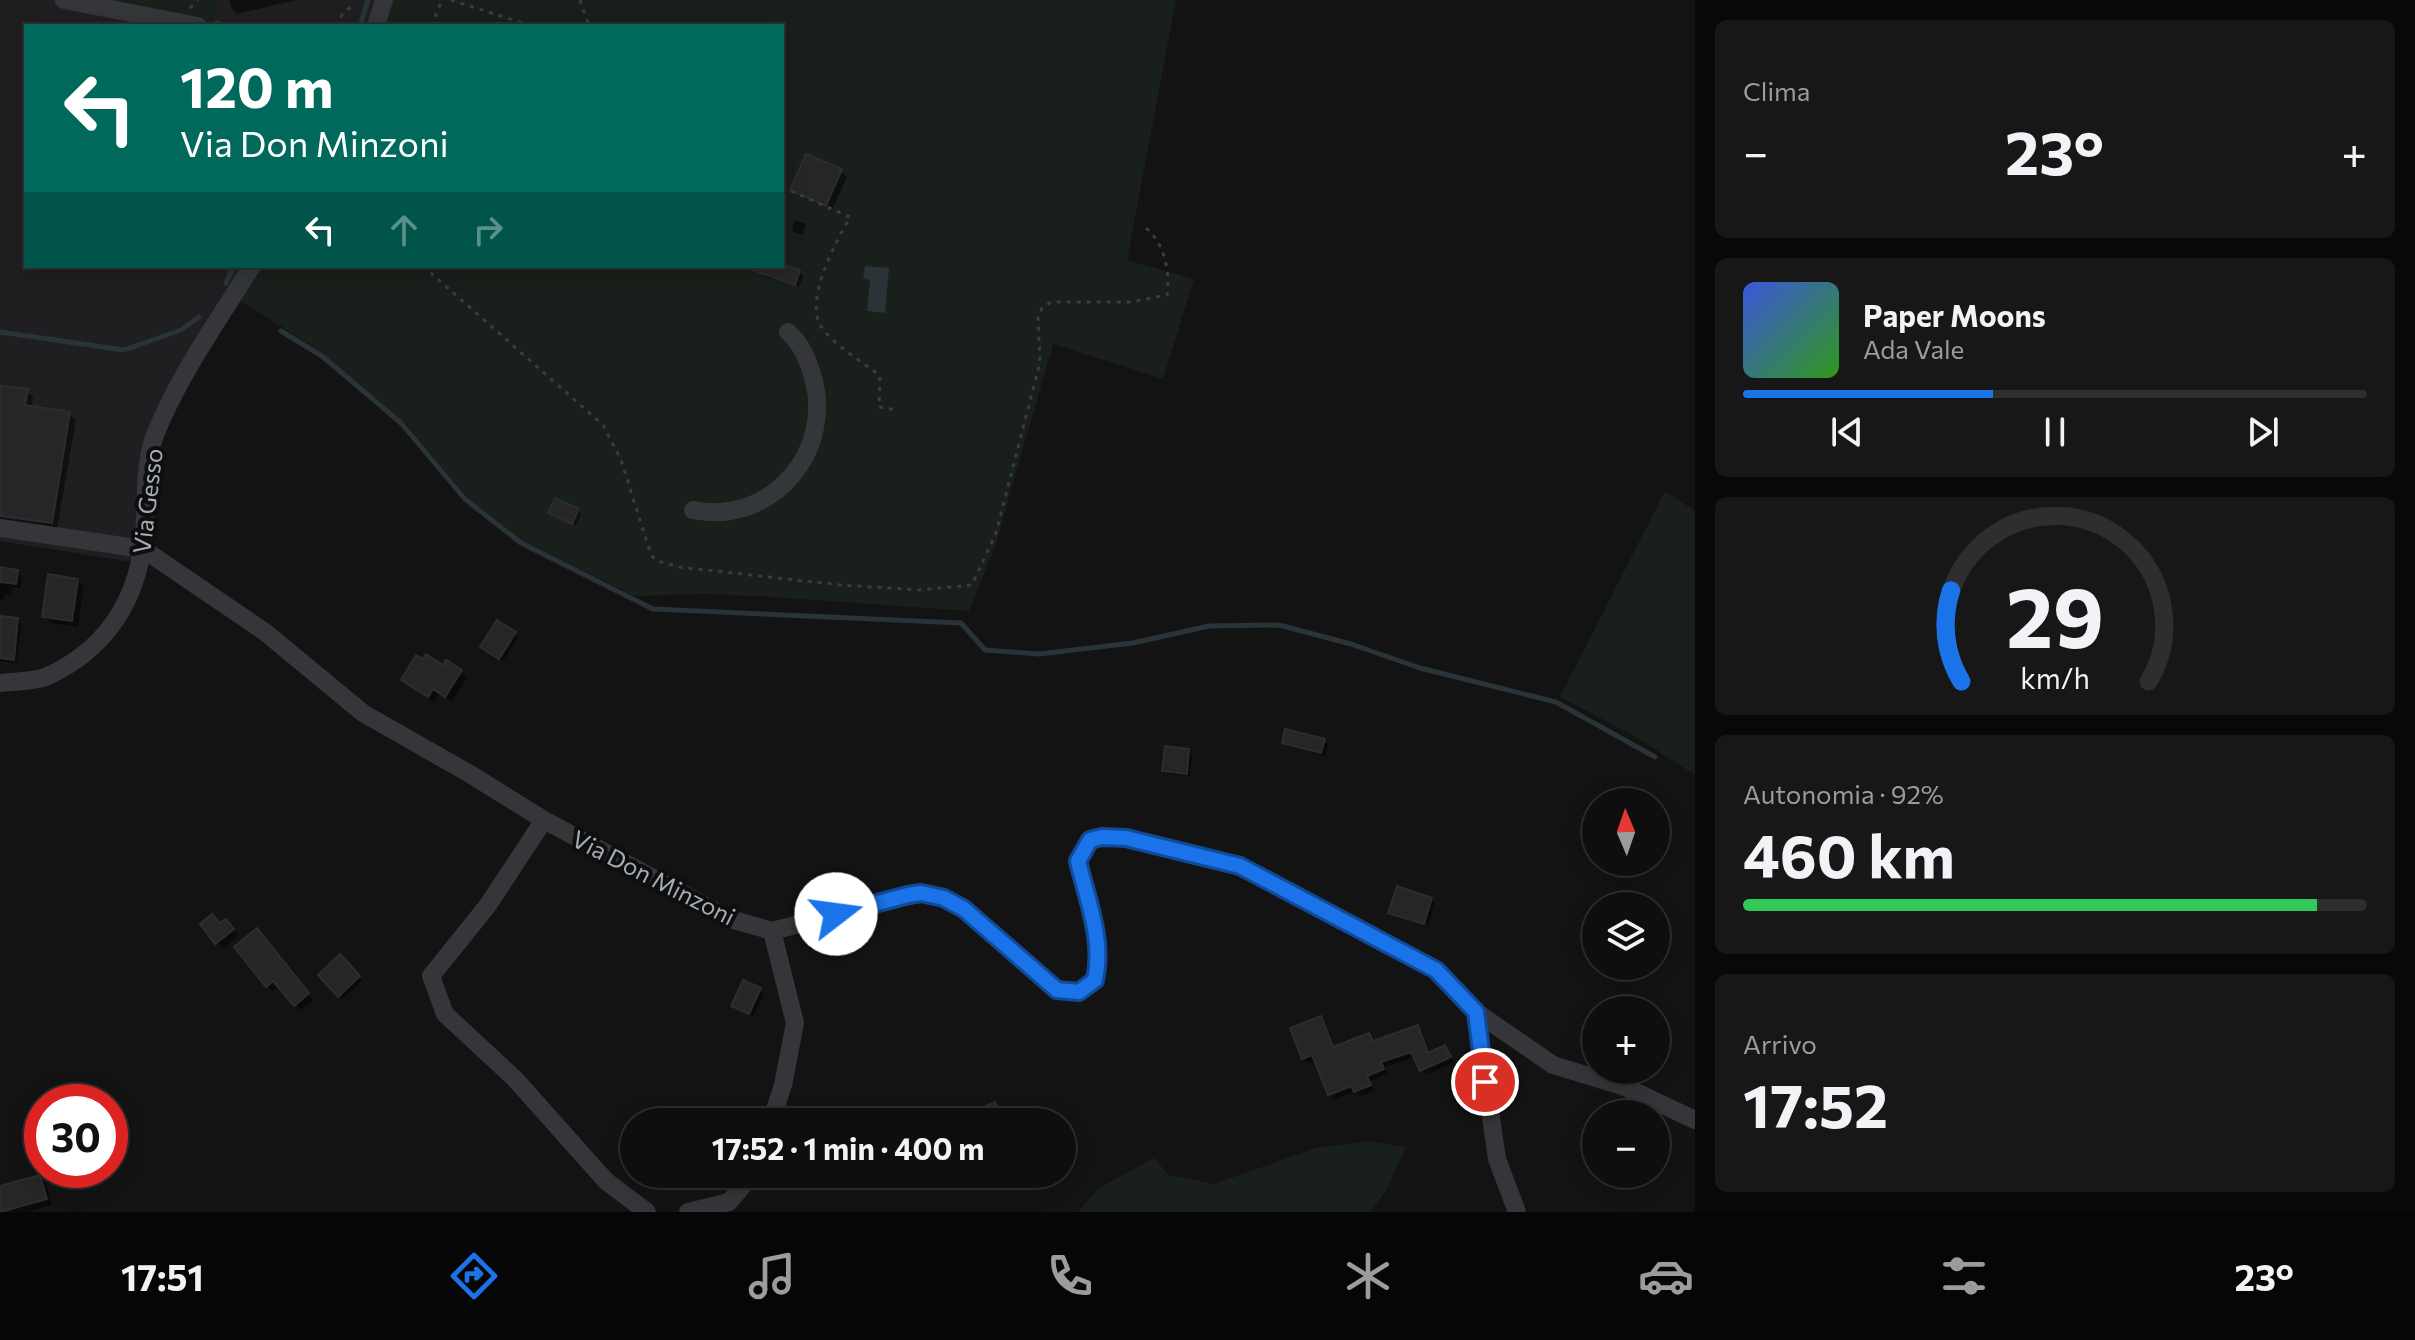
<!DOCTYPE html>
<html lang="it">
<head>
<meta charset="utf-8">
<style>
	:root { --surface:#0e0e0f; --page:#171718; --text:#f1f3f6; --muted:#9b9c9e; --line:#2e2e2f; --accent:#1a73e8 }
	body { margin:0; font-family:Commissioner,sans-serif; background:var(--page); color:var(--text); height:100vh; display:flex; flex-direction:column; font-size:30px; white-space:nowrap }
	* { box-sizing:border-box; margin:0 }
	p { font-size:26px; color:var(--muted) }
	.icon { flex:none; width:44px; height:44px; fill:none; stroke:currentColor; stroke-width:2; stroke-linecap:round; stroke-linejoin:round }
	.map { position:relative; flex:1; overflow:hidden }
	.details { display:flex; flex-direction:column; gap:20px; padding:20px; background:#080808; width:720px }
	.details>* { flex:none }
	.banner { position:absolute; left:24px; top:24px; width:760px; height:244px; border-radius:0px; box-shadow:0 4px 20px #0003,0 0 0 2px var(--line); background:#00695c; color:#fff; overflow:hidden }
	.needle { width:52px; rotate:358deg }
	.fabs { position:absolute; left:1582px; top:788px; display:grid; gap:16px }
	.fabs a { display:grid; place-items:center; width:88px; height:88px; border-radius:50%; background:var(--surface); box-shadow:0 4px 20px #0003,0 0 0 2px var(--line); font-size:40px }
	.speed { position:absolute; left:24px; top:1084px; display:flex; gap:16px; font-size:40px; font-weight:700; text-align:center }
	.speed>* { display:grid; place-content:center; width:104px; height:104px; border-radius:50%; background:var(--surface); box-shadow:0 4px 20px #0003,0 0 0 2px var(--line); line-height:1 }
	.speed .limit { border:12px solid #d22; background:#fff; color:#111 }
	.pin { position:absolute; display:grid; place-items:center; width:68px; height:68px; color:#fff; margin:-34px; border:4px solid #fff; border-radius:50%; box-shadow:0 2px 8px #0007 }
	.me { position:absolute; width:88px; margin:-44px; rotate:75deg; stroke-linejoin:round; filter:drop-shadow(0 0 6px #0008) }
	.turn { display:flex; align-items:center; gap:28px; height:168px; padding:0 24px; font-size:36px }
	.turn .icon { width:104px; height:104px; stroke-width:2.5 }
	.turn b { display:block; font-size:56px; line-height:68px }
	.lanes { display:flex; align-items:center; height:76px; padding:0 24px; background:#0003; justify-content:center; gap:40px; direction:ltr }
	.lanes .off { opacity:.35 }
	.big { font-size:60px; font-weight:700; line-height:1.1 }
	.details .widget { flex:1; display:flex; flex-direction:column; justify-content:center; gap:12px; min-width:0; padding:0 28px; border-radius:12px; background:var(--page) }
	.details .dial { align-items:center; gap:0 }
	.dial svg { height:208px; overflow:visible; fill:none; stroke:var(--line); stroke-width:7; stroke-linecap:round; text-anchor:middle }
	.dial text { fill:var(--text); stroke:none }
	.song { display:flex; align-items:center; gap:24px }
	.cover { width:96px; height:96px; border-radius:12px; background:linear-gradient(135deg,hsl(230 70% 55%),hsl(110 70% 35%)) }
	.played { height:8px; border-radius:4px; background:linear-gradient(90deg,var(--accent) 40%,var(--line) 40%) }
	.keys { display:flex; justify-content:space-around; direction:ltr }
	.heat { display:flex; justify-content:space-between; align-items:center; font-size:44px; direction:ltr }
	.charge { height:12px; border-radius:6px; background:linear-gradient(90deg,#34c759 92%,var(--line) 0) }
	.trip { position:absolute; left:620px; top:1108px; width:456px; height:80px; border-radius:40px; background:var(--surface); box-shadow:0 4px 20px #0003,0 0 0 2px var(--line); font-weight:700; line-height:80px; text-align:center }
	.dock { display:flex; height:128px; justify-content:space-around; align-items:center; background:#060606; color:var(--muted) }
	.dock .icon { width:56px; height:56px }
	.dock .active { color:var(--accent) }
	.dock b { font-size:36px; color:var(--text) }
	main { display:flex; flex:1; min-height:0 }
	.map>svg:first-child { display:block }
</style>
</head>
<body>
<main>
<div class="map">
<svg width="1695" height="1212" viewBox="0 0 1695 1212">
	<rect width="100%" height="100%" fill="#131314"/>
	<polygon fill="#1f1f21" points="0,0 380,0 374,26 26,26 26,266 251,266 154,430 132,562 0,541"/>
	<g fill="#191f1a">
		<polygon points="100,0 215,0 217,12 216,23"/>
		<polygon points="380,0 1176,0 1127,260 1194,279 1163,379 1053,344 994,550 969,611 773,597 703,594 635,596 522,541 468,498 404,422 321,352 233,296 251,266 782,266 782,26 374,26"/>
		<polygon points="1665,491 1695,511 1695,775 1638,738 1560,697"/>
		<polygon points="1368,1141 1406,1147 1387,1189 1370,1212 1078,1212 1099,1188 1154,1158 1169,1175 1214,1184 1316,1148"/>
	</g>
	<polygon fill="#2a3337" points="865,266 889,268 885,313 867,311 870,280 863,278"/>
	<g fill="#0007">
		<polygon points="229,0 297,0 237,14 231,8"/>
		<polygon points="841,171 847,177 832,210 799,196 793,190"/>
		<polygon points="795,220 806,224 803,235 792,231"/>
		<polygon points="763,266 782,266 799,272 803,276 799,287 765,276 762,272"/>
		<polygon points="0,388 27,391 33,397 32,408 69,414 76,420 57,529 0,525"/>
		<polygon points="578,510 581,514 576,526 551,513"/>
		<polygon points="0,569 17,572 22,577 20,588 12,587 11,595 4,594 3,600 0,599"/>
		<polygon points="77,580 83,587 78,627 51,623 45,617"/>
		<polygon points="0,618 17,620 21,624 17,663 0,661"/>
		<polygon points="514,634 518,638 503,661 486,650"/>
		<polygon points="443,667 461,671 467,678 452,701 440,693 434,702 403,680"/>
		<polygon points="1324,741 1328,745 1325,756 1288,746 1284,742"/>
		<polygon points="1188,751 1192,755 1190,776 1168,774 1164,770"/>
		<polygon points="1431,899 1435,903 1428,926 1394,916 1391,912"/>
		<polygon points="221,926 232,927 238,936 223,948 217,942"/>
		<polygon points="262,936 313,1000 301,1010 279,986 273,991 267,985"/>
		<polygon points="340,957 362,981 343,999 320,975"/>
		<polygon points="760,990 764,994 753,1016 734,1005"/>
		<polygon points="1320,1018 1325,1023 1335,1049 1369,1035 1375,1042 1418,1028 1423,1033 1430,1054 1445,1048 1454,1062 1426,1075 1415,1057 1385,1067 1387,1074 1370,1081 1374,1091 1360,1096 1355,1091 1335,1099 1332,1096 1361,1084 1316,1060 1309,1063 1304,1058"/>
		<polygon points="995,1104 1003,1120 979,1122"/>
		<polygon points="40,1177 46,1183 52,1205 26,1212 3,1210 0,1188"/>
	</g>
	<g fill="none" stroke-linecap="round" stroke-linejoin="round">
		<g stroke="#2a3337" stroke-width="5">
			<polyline points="360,26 368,0"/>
			<polyline points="226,283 234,266"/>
			<polyline points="281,331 322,356 401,423 465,499 521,543 653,609 961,623 985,650 1039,654 1133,643 1209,626 1279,625 1351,644 1420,668 1556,702 1655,757"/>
			<polyline points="0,332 124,350 181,330 199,317"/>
		</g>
	</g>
	<g fill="#262628" stroke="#2d2d30" stroke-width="2">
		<polygon points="806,154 842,169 826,206 790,190"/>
		<polygon points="747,266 788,266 800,270 795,285 747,268"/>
		<polygon points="0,386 28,389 25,405 70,412 52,523 0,516"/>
		<polygon points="555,498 579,509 572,524 548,513"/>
		<polygon points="0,567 18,570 16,584 0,582"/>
		<polygon points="48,574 78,579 72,621 42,617"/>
		<polygon points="0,616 18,618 14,660 0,658"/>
		<polygon points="497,620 516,632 499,659 480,647"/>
		<polygon points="426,654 443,665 446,660 462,670 445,697 433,689 428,697 401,680 416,655 423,659"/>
		<polygon points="1285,729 1325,739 1321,753 1282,743"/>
		<polygon points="1165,746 1189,749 1187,774 1162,771"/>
		<polygon points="1397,886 1432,898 1424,924 1388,913"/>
		<polygon points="212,914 220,923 226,919 234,929 215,944 200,924"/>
		<polygon points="257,928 309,993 294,1006 273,981 266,987 234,947"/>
		<polygon points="340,954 360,976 338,997 318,975"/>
		<polygon points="743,980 761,988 749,1014 731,1006"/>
		<polygon points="1321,1016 1333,1047 1369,1033 1373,1041 1418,1025 1428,1053 1445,1045 1451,1057 1420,1071 1411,1052 1381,1062 1384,1069 1367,1076 1371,1085 1354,1092 1351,1086 1328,1095 1312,1055 1302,1059 1290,1028"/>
		<polygon points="995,1102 1001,1116 987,1122 977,1122 973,1111"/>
		<polygon points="40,1175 47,1199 0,1212 0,1186"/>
	</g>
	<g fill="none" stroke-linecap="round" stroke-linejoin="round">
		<g stroke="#3a3d40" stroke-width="3" stroke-dasharray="4 6" stroke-linecap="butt">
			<polyline points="451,0 532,26"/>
			<polyline points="580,0 589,26"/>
			<polyline points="190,8 198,0"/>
			<polyline points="215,22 241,26"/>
			<polyline points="336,26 343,13 352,6"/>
			<polyline points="431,26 442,0"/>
			<path d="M782,187L850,217C836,242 803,301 822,328C834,345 864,363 880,376L879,407L897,410"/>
			<path d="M423,266L603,425L621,460L651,555L657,561L679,567L841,585L919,590L972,585L996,533L1040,362L1038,318L1042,308L1051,302H1131L1167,295C1170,272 1165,244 1146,228"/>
			<polyline points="755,266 761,268"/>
		</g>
		<g stroke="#343639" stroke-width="18">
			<polyline points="64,0 198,26"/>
			<polyline points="376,26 384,0"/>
			<path d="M693,510C772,526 836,450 812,374C807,358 801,343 788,332"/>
			<path d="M0,528L143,549L265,632L363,713L470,774L544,820L730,919L772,931L921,893L944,898L964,909L1057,990L1079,992L1095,980C1104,940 1087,900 1078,861L1090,840L1102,837L1126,838L1240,866L1436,970L1476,1012L1497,1159L1517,1212"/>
			<path d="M0,683C15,681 35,682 48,676C102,651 133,607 142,550C149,512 141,472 155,435C179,375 218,321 252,266"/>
			<polyline points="544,820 488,905 431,976 445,1014 515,1079 606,1181 647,1212"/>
			<polyline points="1476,1012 1553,1065 1625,1087 1695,1120"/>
			<polyline points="771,1122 783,1085 795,1023 772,931"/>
			<polyline points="688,1212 729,1202 753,1174"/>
		</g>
	</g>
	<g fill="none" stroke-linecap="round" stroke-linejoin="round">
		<defs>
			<path id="route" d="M836,914L908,895L921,893L944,898L964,909L1057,990L1079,992L1095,980C1104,940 1087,900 1078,861L1090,840L1102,837L1126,838L1240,866L1436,970L1476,1012L1485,1082"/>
		</defs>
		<use href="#route" stroke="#114b97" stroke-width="20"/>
		<use href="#route" stroke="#1a73e8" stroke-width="14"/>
	</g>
	<g text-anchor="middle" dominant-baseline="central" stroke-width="8" stroke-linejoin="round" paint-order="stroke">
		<g font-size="24" fill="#a5acb4" stroke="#0e0e0f">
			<text transform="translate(147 501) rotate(-83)">Via Gesso</text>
			<text transform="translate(654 877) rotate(27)">Via Don Minzoni</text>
		</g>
	</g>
</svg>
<div class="fabs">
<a><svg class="needle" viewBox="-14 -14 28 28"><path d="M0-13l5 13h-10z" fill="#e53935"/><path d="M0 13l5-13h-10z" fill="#9b9c9e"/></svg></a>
<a><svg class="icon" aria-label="layers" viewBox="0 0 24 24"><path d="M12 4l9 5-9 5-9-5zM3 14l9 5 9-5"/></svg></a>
<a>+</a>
<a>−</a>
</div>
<div class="speed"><div class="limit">30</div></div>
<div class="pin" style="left:1485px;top:1082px;background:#d93025"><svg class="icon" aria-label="arrive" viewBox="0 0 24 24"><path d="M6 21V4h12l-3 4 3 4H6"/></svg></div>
<svg class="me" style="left:836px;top:914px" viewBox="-20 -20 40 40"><circle r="19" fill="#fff"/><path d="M0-13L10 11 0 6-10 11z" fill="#1a73e8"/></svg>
<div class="trip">17:52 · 1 min · 400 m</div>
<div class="banner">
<div class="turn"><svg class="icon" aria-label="left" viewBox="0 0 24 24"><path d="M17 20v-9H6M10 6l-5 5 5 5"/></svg><div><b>120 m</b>Via Don Minzoni</div></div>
<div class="lanes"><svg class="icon" aria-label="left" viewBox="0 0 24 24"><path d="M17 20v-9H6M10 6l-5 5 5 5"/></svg><svg class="icon off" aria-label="ahead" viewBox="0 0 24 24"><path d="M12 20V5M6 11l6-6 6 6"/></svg><svg class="icon off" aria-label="right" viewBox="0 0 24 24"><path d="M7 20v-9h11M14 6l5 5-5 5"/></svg></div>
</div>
</div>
<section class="details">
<div class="widget"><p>Clima</p>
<div class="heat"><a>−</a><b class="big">23°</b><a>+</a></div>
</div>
<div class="widget">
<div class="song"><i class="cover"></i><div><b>Paper Moons</b><p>Ada Vale</p></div></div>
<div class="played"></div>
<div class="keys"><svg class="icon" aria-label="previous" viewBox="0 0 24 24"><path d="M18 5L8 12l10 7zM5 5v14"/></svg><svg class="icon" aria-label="pause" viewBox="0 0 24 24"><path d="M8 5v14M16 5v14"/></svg><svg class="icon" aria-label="next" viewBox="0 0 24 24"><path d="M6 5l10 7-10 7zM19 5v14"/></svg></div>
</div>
<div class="widget dial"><svg viewBox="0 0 100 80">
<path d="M14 69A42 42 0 1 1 86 69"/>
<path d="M14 69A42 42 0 0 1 10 34" stroke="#1a73e8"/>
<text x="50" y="56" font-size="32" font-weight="700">29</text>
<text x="50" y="72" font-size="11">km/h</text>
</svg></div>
<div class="widget"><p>Autonomia · 92%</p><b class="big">460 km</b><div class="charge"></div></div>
<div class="widget"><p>Arrivo</p><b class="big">17:52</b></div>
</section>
</main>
<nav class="dock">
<b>17:51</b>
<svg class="icon active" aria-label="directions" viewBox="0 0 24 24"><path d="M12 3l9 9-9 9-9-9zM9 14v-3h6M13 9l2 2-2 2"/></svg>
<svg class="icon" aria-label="music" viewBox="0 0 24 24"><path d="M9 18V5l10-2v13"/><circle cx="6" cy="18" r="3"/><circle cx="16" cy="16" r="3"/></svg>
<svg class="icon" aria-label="phone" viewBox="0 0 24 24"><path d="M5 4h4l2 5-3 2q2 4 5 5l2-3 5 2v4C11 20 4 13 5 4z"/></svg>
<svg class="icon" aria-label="climate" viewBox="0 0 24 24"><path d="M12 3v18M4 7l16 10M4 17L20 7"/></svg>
<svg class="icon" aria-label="car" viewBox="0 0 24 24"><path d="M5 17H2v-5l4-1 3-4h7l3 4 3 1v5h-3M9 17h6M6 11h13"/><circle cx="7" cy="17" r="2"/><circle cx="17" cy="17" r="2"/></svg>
<svg class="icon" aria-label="filters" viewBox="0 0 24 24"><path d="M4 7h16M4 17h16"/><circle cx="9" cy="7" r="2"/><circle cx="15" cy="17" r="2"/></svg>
<b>23°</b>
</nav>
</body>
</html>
